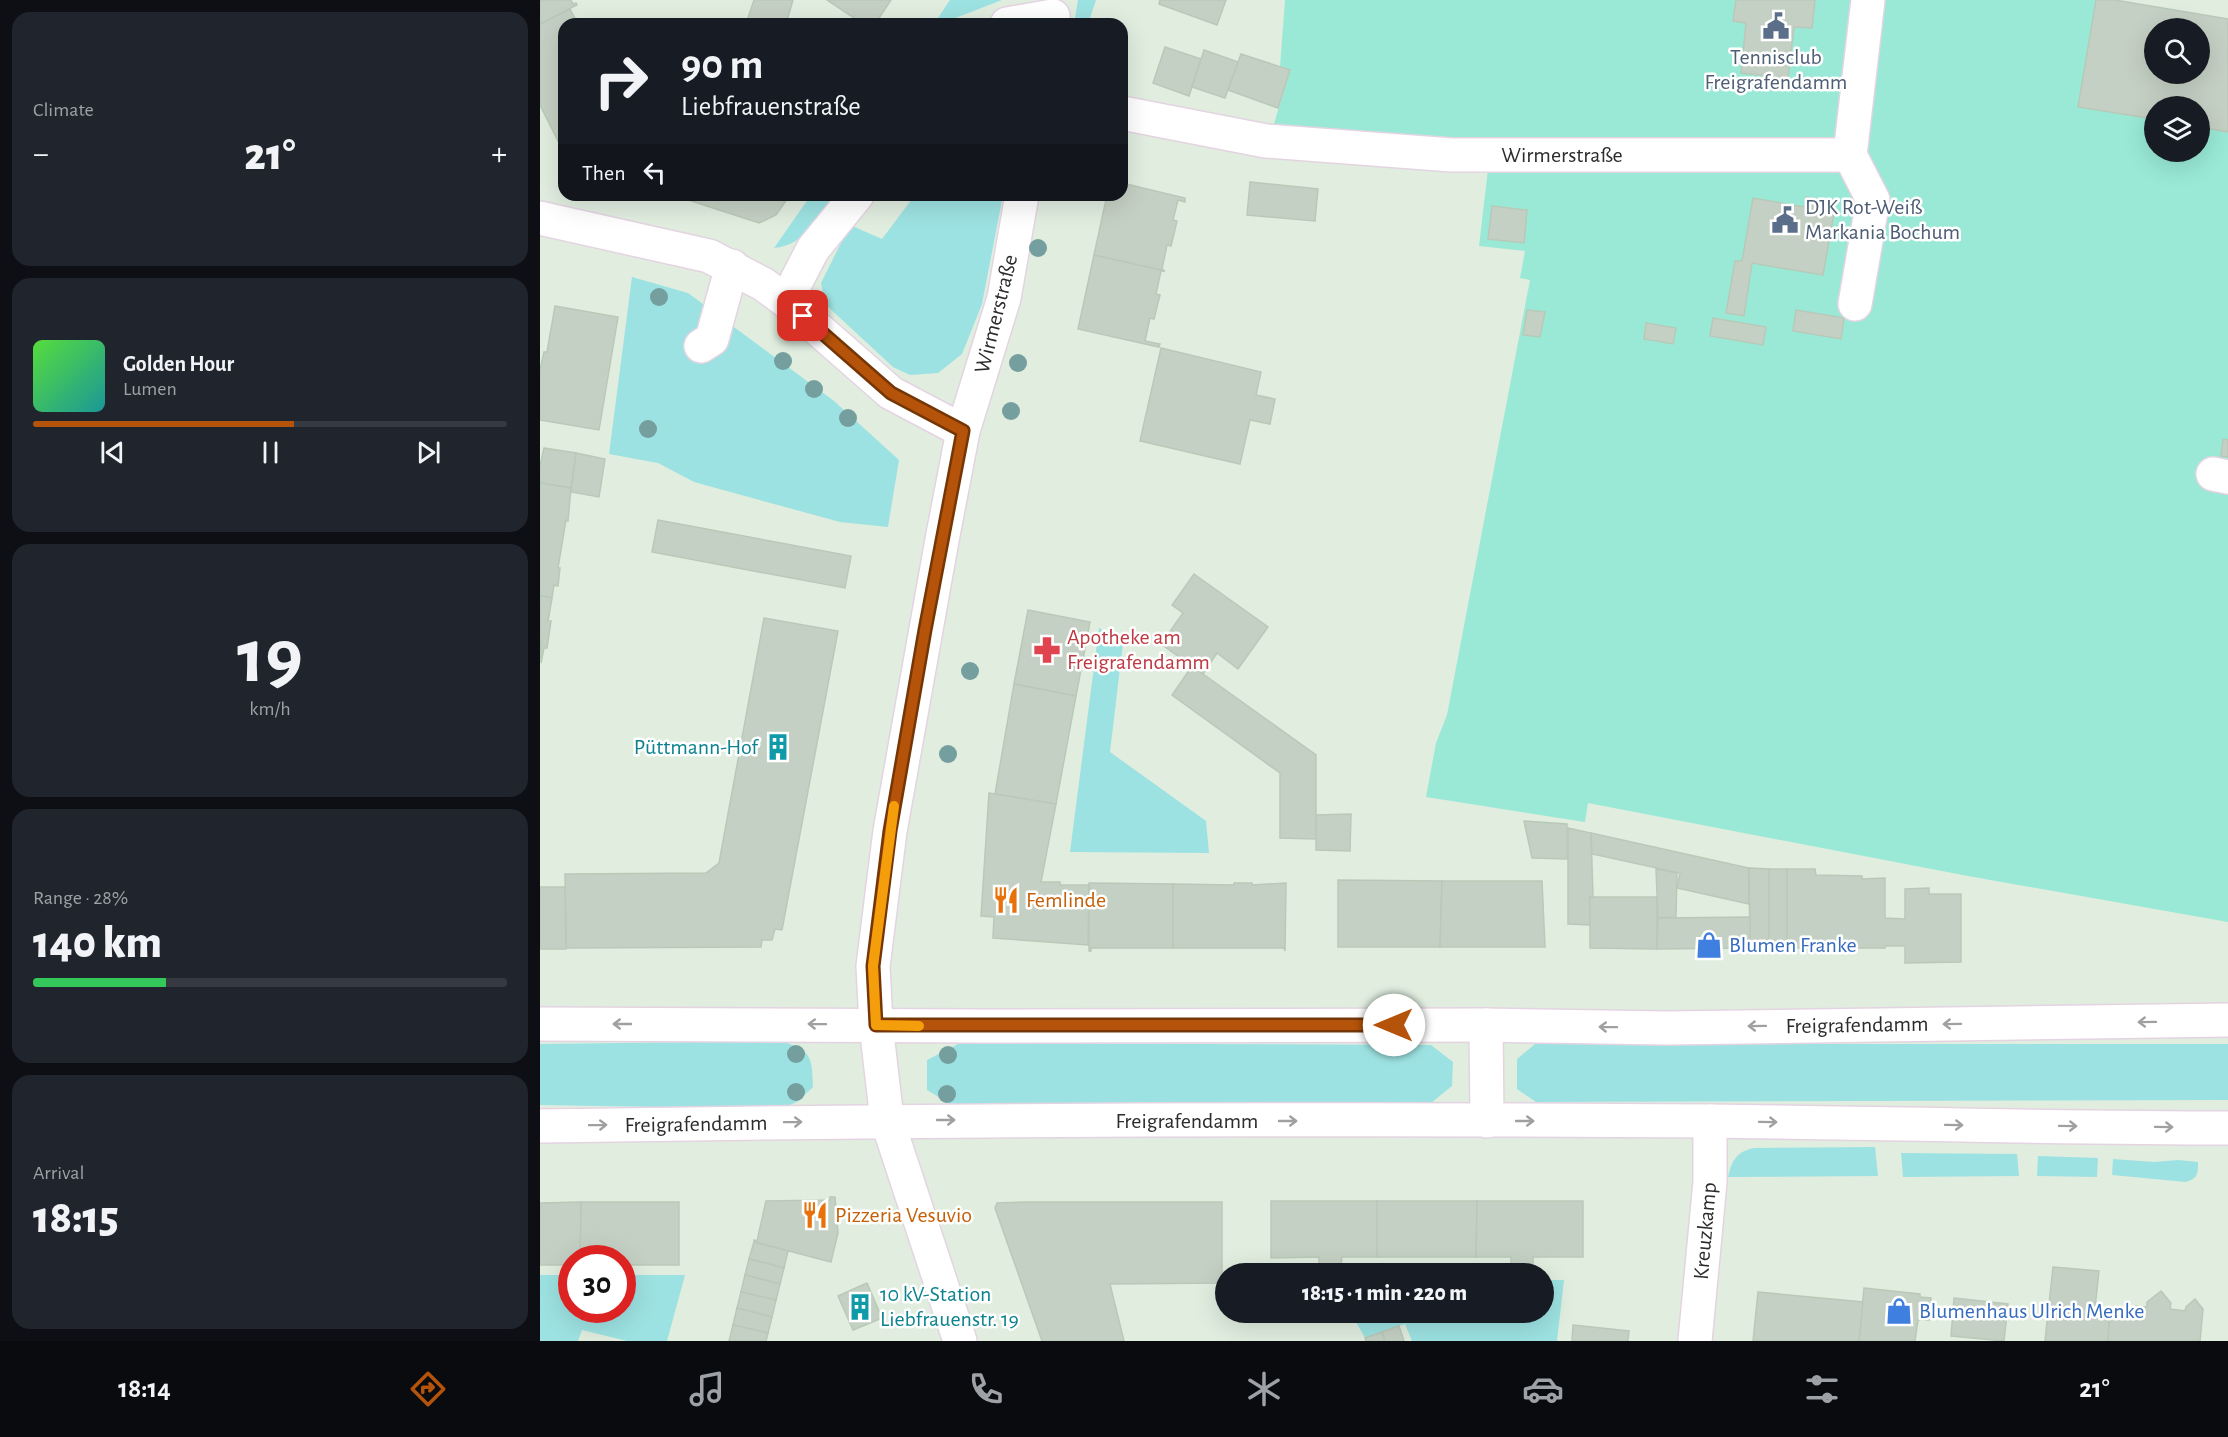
<!DOCTYPE html>
<html lang="en">
<head>
<meta charset="utf-8">
<style>
	:root { --surface:#171b24; --page:#20242c; --text:#f1f3f6; --muted:#9ea1a6; --line:#363941; --accent:#b45309 }
	body { margin:0; font-family:"Alegreya Sans",sans-serif; background:var(--page); color:var(--text); height:100vh; display:flex; flex-direction:column; font-size:22px; white-space:nowrap }
	* { box-sizing:border-box; margin:0 }
	p { font-size:20px; color:var(--muted) }
	.icon { flex:none; width:33px; height:33px; fill:none; stroke:currentColor; stroke-width:2; stroke-linecap:round; stroke-linejoin:round }
	.map { position:relative; flex:1; overflow:hidden }
	.drawer { display:flex; flex-direction:column; gap:12px; padding:12px; background:#0d0f14; width:540px }
	.drawer>* { flex:none }
	.hud { position:absolute; left:18px; top:18px; width:570px; height:183px; border-radius:18px; box-shadow:0 6px 24px #0002; background:#171b24; color:var(--text); overflow:hidden }
	.tools { position:absolute; left:1604px; top:18px; display:grid; gap:12px }
	.tools a { display:grid; place-items:center; width:66px; height:66px; border-radius:50%; background:var(--surface); box-shadow:0 6px 24px #0002; font-size:30px }
	.speed { position:absolute; left:18px; top:1245px; display:flex; gap:12px; font-size:30px; font-weight:700; text-align:center }
	.speed>* { display:grid; place-content:center; width:78px; height:78px; border-radius:50%; background:var(--surface); box-shadow:0 6px 24px #0002; line-height:1 }
	.speed .limit { border:9px solid #d22; background:#fff; color:#111 }
	.pin { position:absolute; display:grid; place-items:center; width:51px; height:51px; color:#fff; margin:-26px; border-radius:12px; box-shadow:0 3px 9px #0006 }
	.me { position:absolute; width:66px; margin:-33px; rotate:270deg; stroke-linejoin:round; filter:drop-shadow(0 0 4px #0008) }
	.turn { display:flex; align-items:center; gap:21px; height:126px; padding:0 24px; font-size:27px }
	.turn .icon { width:78px; height:78px; stroke-width:2.5 }
	.turn b { display:block; font-size:42px; line-height:51px }
	.then { display:flex; align-items:center; height:57px; padding:0 24px; background:#0003; gap:12px; font-size:22px }
	.big { font-size:45px; font-weight:800; line-height:1.1 }
	.drawer .widget { flex:1; display:flex; flex-direction:column; justify-content:center; gap:9px; min-width:0; padding:0 21px; border-radius:18px; background:var(--page) }
	.drawer .dial { align-items:center; gap:0 }
	.dial b { font-size:78px; line-height:1 }
	.song { display:flex; align-items:center; gap:18px }
	.cover { width:72px; height:72px; border-radius:9px; background:linear-gradient(135deg,hsl(110 70% 55%),hsl(180 70% 35%)) }
	.played { height:6px; border-radius:3px; background:linear-gradient(90deg,var(--accent) 55%,var(--line) 55%) }
	.keys { display:flex; justify-content:space-around; direction:ltr }
	.heat { display:flex; justify-content:space-between; align-items:center; font-size:33px; direction:ltr }
	.charge { height:9px; border-radius:4px; background:linear-gradient(90deg,#34c759 28%,var(--line) 0) }
	.trip { position:absolute; left:675px; top:1263px; width:339px; height:60px; border-radius:30px; background:var(--surface); box-shadow:0 6px 24px #0002; font-weight:800; line-height:60px; text-align:center }
	.menu { display:flex; height:96px; justify-content:space-around; align-items:center; background:#090b0e; color:var(--muted) }
	.menu .icon { width:42px; height:42px }
	.menu .active { color:var(--accent) }
	.menu b { font-size:27px; color:var(--text) }
	main { display:flex; flex:1; min-height:0 }
	.map>svg:first-child { display:block }
</style>
</head>
<body>
<main>
<section class="drawer">
<div class="widget"><p>Climate</p>
<div class="heat"><a>−</a><b class="big">21°</b><a>+</a></div>
</div>
<div class="widget">
<div class="song"><i class="cover"></i><div><b>Golden Hour</b><p>Lumen</p></div></div>
<div class="played"></div>
<div class="keys"><svg class="icon" aria-label="previous" viewBox="0 0 24 24"><path d="M18 5L8 12l10 7zM5 5v14"/></svg><svg class="icon" aria-label="pause" viewBox="0 0 24 24"><path d="M8 5v14M16 5v14"/></svg><svg class="icon" aria-label="next" viewBox="0 0 24 24"><path d="M6 5l10 7-10 7zM19 5v14"/></svg></div>
</div>
<div class="widget dial"><b>19</b><p>km/h</p></div>
<div class="widget"><p>Range · 28%</p><b class="big">140 km</b><div class="charge"></div></div>
<div class="widget"><p>Arrival</p><b class="big">18:15</b></div>
</section>
<div class="map">
<svg width="1688" height="1341" viewBox="0 0 1688 1341">
	<rect width="100%" height="100%" fill="#e0eddf"/>
	<g fill="#9de2e2">
		<polygon points="410,0 462,0 413,19 410,24 394,24"/>
		<polygon points="538,0 556,0 548,24 534,24"/>
		<path d="M271,195H293C276,219 266,245 234,248Z"/>
		<polygon points="375,195 463,195 442,304 422,354 398,373 370,375 353,367 285,304 281,283 310,225 342,239"/>
		<polygon points="92,277 148,293 294,401 359,460 348,527 300,522 154,482 118,463 69,454"/>
		<polygon points="559,628 583,643 570,752 666,821 669,853 530,852"/>
		<path d="M241,1041C272,1051 272,1056 273,1087L257,1102L240,1109L0,1105V1044Z"/>
		<polygon points="420,1043 891,1045 913,1062 912,1086 891,1103 417,1108 387,1090 387,1060"/>
		<polygon points="995,1044 1688,1044 1688,1100 996,1102 977,1089 977,1059"/>
		<path d="M1335,1147L1338,1176L1188,1177C1192,1160 1196,1152 1214,1148Z"/>
		<polygon points="1361,1153 1477,1154 1479,1176 1363,1177"/>
		<polygon points="1498,1156 1558,1158 1557,1177 1497,1176"/>
		<path d="M1573,1159L1614,1162L1638,1160L1658,1162C1658,1174 1658,1178 1646,1182L1572,1175Z"/>
		<polygon points="0,1275 31,1275 32,1310 82,1310 83,1275 145,1275 127,1341 87,1341 42,1330 38,1341 0,1341"/>
		<polygon points="1004,1280 1024,1280 1017,1341 872,1341 865,1324 825,1338 811,1313 1004,1312"/>
	</g>
	<path fill="#99e9d6" fill-rule="evenodd" d="M745,0H1575L1688,19V922L1428,876L1048,803L1045,822L886,797L896,743L907,715L990,280L980,278L985,251L939,246L951,144L733,127L750,71L740,67ZM1614,28H1659V74H1614ZM1614,106H1659V152H1614Z"/>
	<g fill="#c5d0c4" stroke="#b9c9b8" stroke-width="1.5" fill-rule="evenodd">
		<polygon points="0,0 31,0 33,4 36,3 37,5 0,24"/>
		<polygon points="214,0 253,0 246,24 206,24"/>
		<polygon points="287,0 351,0 335,24 323,24"/>
		<polygon points="620,0 686,0 677,25 619,4"/>
		<polygon points="1196,0 1275,0 1272,28 1254,27 1248,78 1201,73 1206,23 1193,21"/>
		<path d="M1556,0H1575L1688,19V132L1659,127V106H1614V119L1538,107ZM1614,28H1659V74H1614Z"/>
		<polygon points="30,9 38,24 24,24 24,148 21,147 0,105 0,24"/>
		<polygon points="625,47 661,59 649,96 613,83"/>
		<polygon points="664,50 698,62 685,98 652,87"/>
		<polygon points="701,54 750,70 738,108 688,90"/>
		<polygon points="710,182 778,189 775,221 707,215"/>
		<polygon points="582,183 645,198 645,202 638,200 633,220 637,221 631,246 627,245 622,269 625,271 554,255 567,195 582,195"/>
		<polygon points="133,195 250,195 236,215 219,223"/>
		<polygon points="1266,197 1296,202 1283,275 1212,263 1204,316 1186,313 1195,261 1202,261 1213,198 1264,207"/>
		<polygon points="952,206 987,210 984,243 948,239"/>
		<polygon points="554,255 625,271 621,271 616,294 620,295 614,319 610,318 605,341 620,344 619,347 538,329"/>
		<polygon points="15,306 78,317 59,430 0,420 0,370 4,352 7,352"/>
		<polygon points="987,310 1005,312 1000,337 983,335"/>
		<polygon points="1256,310 1304,318 1301,339 1253,331"/>
		<polygon points="1173,318 1226,327 1223,345 1170,336"/>
		<polygon points="1106,323 1136,328 1133,344 1104,339"/>
		<polygon points="621,348 721,372 716,395 735,399 730,424 710,420 700,464 600,441"/>
		<polygon points="1683,439 1688,440 1688,457 1681,456"/>
		<polygon points="4,448 36,453 31,488 0,483 0,466"/>
		<polygon points="36,453 65,459 59,497 31,492"/>
		<polygon points="0,483 31,488 28,521 26,520 18,568 20,568 18,586 14,585 12,598 0,596"/>
		<polygon points="118,520 311,556 305,588 112,552"/>
		<polygon points="654,574 728,627 698,669 677,653 663,674 621,644 643,613 632,605"/>
		<polygon points="0,596 12,598 8,621 11,621 7,648 4,648 1,663"/>
		<polygon points="488,610 550,622 536,696 474,684"/>
		<polygon points="224,618 298,631 242,930 235,929 232,940 222,940 221,947 26,948 25,874 166,873 179,863"/>
		<polygon points="652,666 776,755 776,839 740,838 740,773 632,695"/>
		<polygon points="474,684 536,696 516,804 455,794"/>
		<polygon points="449,793 516,804 501,882 520,882 520,885 549,885 548,945 453,938 454,917 441,916"/>
		<polygon points="811,814 810,851 776,850 776,815"/>
		<polygon points="984,821 1027,824 1027,859 992,858"/>
		<polygon points="1028,828 1051,833 1053,897 1050,897 1050,925 1028,924"/>
		<polygon points="1051,833 1209,868 1209,904 1137,888 1140,873 1052,854"/>
		<polygon points="1209,868 1229,869 1229,947 1210,948"/>
		<polygon points="1116,869 1137,873 1136,917 1118,918"/>
		<rect x="1229" y="869" width="18" height="78"/>
		<polygon points="1247,869 1275,869 1276,875 1322,876 1322,879 1345,878 1345,918 1365,919 1365,889 1389,888 1389,894 1421,894 1421,962 1365,963 1365,946 1345,946 1345,948 1247,948"/>
		<polygon points="798,880 902,881 900,947 798,947"/>
		<polygon points="902,881 1002,881 1005,947 900,947"/>
		<polygon points="549,883 633,884 633,948 551,948 551,951 549,951"/>
		<polygon points="694,883 712,883 712,885 746,883 745,951 744,948 633,948 633,884 694,885"/>
		<polygon points="0,887 25,887 26,949 0,949"/>
		<polygon points="1050,897 1117,897 1117,949 1050,948"/>
		<polygon points="1210,917 1210,948 1117,949 1118,918"/>
		<polygon points="290,1197 295,1197 298,1233 291,1262 214,1242 214,1240 217,1241 226,1201 290,1200"/>
		<polygon points="731,1201 837,1201 837,1257 802,1257 801,1265 779,1265 779,1257 731,1258"/>
		<polygon points="837,1201 937,1201 936,1257 837,1257"/>
		<polygon points="937,1201 1043,1201 1043,1257 993,1257 993,1264 971,1264 971,1257 936,1257"/>
		<polygon points="41,1202 139,1202 139,1265 82,1265 82,1258 40,1258"/>
		<polygon points="41,1202 40,1258 32,1258 32,1265 0,1265 0,1203"/>
		<polygon points="485,1202 682,1202 682,1283 570,1284 584,1341 502,1341 455,1208 457,1203"/>
		<polygon points="214,1242 248,1251 244,1268 209,1259"/>
		<polygon points="209,1259 244,1268 240,1284 205,1275"/>
		<polygon points="1513,1267 1559,1271 1555,1308 1570,1310 1568,1341 1505,1341"/>
		<polygon points="205,1275 240,1284 236,1300 201,1292"/>
		<polygon points="327,1283 342,1318 313,1330 298,1296"/>
		<polygon points="1324,1288 1380,1294 1380,1297 1391,1298 1389,1320 1378,1320 1375,1341 1319,1341"/>
		<polygon points="1621,1291 1631,1303 1630,1309 1645,1311 1646,1307 1655,1299 1663,1309 1660,1341 1568,1341 1570,1310 1594,1313 1595,1306 1607,1307 1607,1302"/>
		<polygon points="201,1292 236,1300 232,1317 197,1308"/>
		<polygon points="1218,1292 1323,1302 1319,1341 1213,1341"/>
		<polygon points="1414,1298 1468,1304 1464,1341 1411,1336"/>
		<polygon points="197,1308 232,1317 228,1333 193,1325"/>
		<polygon points="193,1325 228,1333 226,1341 189,1341"/>
		<polygon points="1033,1325 1089,1331 1088,1341 1032,1341"/>
		<polygon points="859,1326 864,1341 845,1341 842,1332"/>
		<polygon points="842,1332 845,1341 826,1341 825,1338"/>
	</g>
	<g fill="none" stroke-linecap="round" stroke-linejoin="round">
		<defs>
			<g id="minor">
				<polyline points="467,24 513,16"/>
				<polyline points="582,113 726,141 912,155 1310,155 1328,0"/>
				<polyline points="1310,155 1333,200 1315,304"/>
				<polyline points="0,218 169,256 223,284 246,301 351,393 423,431"/>
				<polyline points="246,301 273,249 317,195"/>
				<polyline points="161,346 172,339 192,266"/>
				<polyline points="1673,474 1688,477"/>
				<polyline points="0,1024 439,1026 946,1025 1126,1028 1688,1020"/>
				<polyline points="946,1025 947,1121"/>
				<path d="M0,1126C390,1120 780,1118 1171,1121C1343,1123 1516,1128 1688,1128"/>
				<polyline points="420,1341 347,1120 336,1025 333,966 350,831 402,540 423,431 464,298 482,195"/>
				<polyline points="1155,1341 1170,1182 1170,1121"/>
			</g>
		</defs>
		<use href="#minor" stroke="#e4d4e2" stroke-width="36"/>
		<use href="#minor" stroke="#fff" stroke-width="33"/>
	</g>
	<g fill="#759e9e">
		<circle cx="498" cy="248" r="9"/>
		<circle cx="119" cy="297" r="9"/>
		<circle cx="243" cy="361" r="9"/>
		<circle cx="478" cy="363" r="9"/>
		<circle cx="274" cy="389" r="9"/>
		<circle cx="471" cy="411" r="9"/>
		<circle cx="308" cy="418" r="9"/>
		<circle cx="108" cy="429" r="9"/>
		<circle cx="430" cy="671" r="9"/>
		<circle cx="408" cy="754" r="9"/>
		<circle cx="256" cy="1054" r="9"/>
		<circle cx="408" cy="1055" r="9"/>
		<circle cx="256" cy="1092" r="9"/>
		<circle cx="407" cy="1094" r="9"/>
	</g>
	<defs><path id="oneway-shaft" d="M-6 0H5M1.5-3L5.5 0L1.5 3" fill="none" stroke-width="1.6" stroke-linecap="round" stroke-linejoin="round" transform="scale(1.5)"/></defs>
	<g stroke="#a0a0a0">
		<use href="#oneway-shaft" transform="translate(1607 1022) rotate(179)"/>
		<use href="#oneway-shaft" transform="translate(82 1024) rotate(180)"/>
		<use href="#oneway-shaft" transform="translate(277 1024) rotate(-179)"/>
		<use href="#oneway-shaft" transform="translate(1412 1024) rotate(179)"/>
		<use href="#oneway-shaft" transform="translate(1217 1026) rotate(179)"/>
		<use href="#oneway-shaft" transform="translate(1068 1027) rotate(-179)"/>
		<use href="#oneway-shaft" transform="translate(406 1120)"/>
		<use href="#oneway-shaft" transform="translate(748 1121)"/>
		<use href="#oneway-shaft" transform="translate(985 1121)"/>
		<use href="#oneway-shaft" transform="translate(253 1122) rotate(-1)"/>
		<use href="#oneway-shaft" transform="translate(1228 1122) rotate(1)"/>
		<use href="#oneway-shaft" transform="translate(58 1125) rotate(-1)"/>
		<use href="#oneway-shaft" transform="translate(1414 1125) rotate(1)"/>
		<use href="#oneway-shaft" transform="translate(1528 1126) rotate(1)"/>
		<use href="#oneway-shaft" transform="translate(1624 1127) rotate(1)"/>
	</g>
	<g fill="none" stroke-linecap="round" stroke-linejoin="round">
		<defs>
			<polyline id="route" points="263,316 351,393 423,431 385,630 350,831 333,966 336,1025 854,1025"/>
		</defs>
		<use href="#route" stroke="#753606" stroke-width="15"/>
		<use href="#route" stroke="#b45309" stroke-width="10"/>
		<polyline stroke="#f59e0b" stroke-width="10" points="354,806 333,966 336,1025 379,1026"/>
	</g>
	<defs>
		<symbol id="civic-bare" viewBox="-9 -9 18 18"><path d="M-.6-6.5H3V-4.5H.6V-3L4-1V1h2V6H-6V1h2V-1L-.6-3ZM-1.2 2.5V6h2.4V2.5Z" fill="#5c6f8a" stroke="#fff" stroke-width="2.5" paint-order="stroke"/></symbol>
		<symbol id="pharmacy-bare" viewBox="-9 -9 18 18"><path d="M-2-6h4v4h4v4h-4v4h-4v-4h-4v-4h4Z" fill="#e0444e" stroke="#fff" stroke-width="2.5" paint-order="stroke"/></symbol>
		<symbol id="building-bare" viewBox="-9 -9 18 18"><path d="M-4-6H4V6H1V3H-1V6H-4ZM-2.5-4.3h1.7v1.8h-1.7ZM.8-4.3h1.7v1.8H.8ZM-2.5-1h1.7V.8h-1.7ZM.8-1h1.7V.8H.8Z" fill="#0f9aa8" stroke="#fff" stroke-width="2.5" paint-order="stroke"/></symbol>
		<symbol id="restaurant-bare" viewBox="-9 -9 18 18"><path d="M-5-6h1v4h1v-4h1v4h1v-4h1v5L-1.5 .5V6h-2V.5L-5-1ZM5-6V6H3V1.5H1.5Q1.5-4 5-6Z" fill="#e8710a" stroke="#fff" stroke-width="2.5" paint-order="stroke"/></symbol>
		<symbol id="shop-bare" viewBox="-9 -9 18 18"><path d="M-5-2.5h2.3a2.7 3.5 0 0 1 5.4 0H5L5.5 6h-11ZM-1.5-2.5h3a1.5 2.3 0 0 0-3 0Z" fill="#3f7fe0" stroke="#fff" stroke-width="2.5" paint-order="stroke"/></symbol>
	</defs>
	<g fill-rule="evenodd">
		<use href="#civic-bare" x="1217" y="7" width="38" height="38"/>
		<use href="#civic-bare" x="1226" y="201" width="38" height="38"/>
		<use href="#pharmacy-bare" x="488" y="631" width="38" height="38"/>
		<use href="#building-bare" x="219" y="728" width="38" height="38"/>
		<use href="#restaurant-bare" x="447" y="881" width="38" height="38"/>
		<use href="#shop-bare" x="1150" y="926" width="38" height="38"/>
		<use href="#restaurant-bare" x="256" y="1196" width="38" height="38"/>
		<use href="#building-bare" x="301" y="1288" width="38" height="38"/>
		<use href="#shop-bare" x="1340" y="1292" width="38" height="38"/>
	</g>
	<g text-anchor="middle" dominant-baseline="central" stroke-width="5" stroke-linejoin="round" paint-order="stroke">
		<g font-size="22" fill="#4e5e75" stroke="#fff">
			<text x="1236" y="57">Tennisclub<tspan x="1236" dy="25">Freigrafendamm</tspan></text>
			<text x="1265" y="207" text-anchor="start">DJK Rot-Weiß<tspan x="1265" dy="25">Markania Bochum</tspan></text>
		</g>
		<g font-size="22" fill="#2c2c2c" stroke="#fff">
			<text x="1022" y="155">Wirmerstraße</text>
			<text transform="translate(456 314) rotate(-76)">Wirmerstraße</text>
			<text transform="translate(1317 1025) rotate(-1)">Freigrafendamm</text>
			<text x="647" y="1121">Freigrafendamm</text>
			<text transform="translate(156 1124) rotate(-1)">Freigrafendamm</text>
			<text transform="translate(1165 1231) rotate(-85)">Kreuzkamp</text>
		</g>
		<g font-size="22" fill="#be3a42" stroke="#fff" text-anchor="start">
			<text x="527" y="637">Apotheke am<tspan x="527" dy="25">Freigrafendamm</tspan></text>
		</g>
		<g font-size="22" fill="#0d838f" stroke="#fff" text-anchor="end">
			<text x="218" y="747">Püttmann-Hof</text>
			<text x="340" y="1294" text-anchor="start">10 kV-Station<tspan x="340" dy="25">Liebfrauenstr. 19</tspan></text>
		</g>
		<g font-size="22" fill="#c56008" stroke="#fff" text-anchor="start">
			<text x="486" y="900">Femlinde</text>
			<text x="295" y="1215">Pizzeria Vesuvio</text>
		</g>
		<g font-size="22" fill="#366cbe" stroke="#fff" text-anchor="start">
			<text x="1189" y="945">Blumen Franke</text>
			<text x="1379" y="1311">Blumenhaus Ulrich Menke</text>
		</g>
	</g>
</svg>
<div class="tools">
<a><svg class="icon" aria-label="search" viewBox="0 0 24 24"><circle cx="10" cy="10" r="6"/><path d="M15 15l6 6"/></svg></a>
<a><svg class="icon" aria-label="layers" viewBox="0 0 24 24"><path d="M12 4l9 5-9 5-9-5zM3 14l9 5 9-5"/></svg></a>
</div>
<div class="speed"><div class="limit">30</div></div>
<div class="pin" style="left:263px;top:316px;background:#d93025"><svg class="icon" aria-label="arrive" viewBox="0 0 24 24"><path d="M6 21V4h12l-3 4 3 4H6"/></svg></div>
<svg class="me" style="left:854px;top:1025px" viewBox="-20 -20 40 40"><circle r="19" fill="#fff"/><path d="M0-13L10 11 0 6-10 11z" fill="#b45309"/></svg>
<div class="trip">18:15 · 1 min · 220 m</div>
<div class="hud">
<div class="turn"><svg class="icon" aria-label="right" viewBox="0 0 24 24"><path d="M7 20v-9h11M14 6l5 5-5 5"/></svg><div><b>90 m</b>Liebfrauenstraße</div></div>
<div class="then">Then<svg class="icon" aria-label="left" viewBox="0 0 24 24"><path d="M17 20v-9H6M10 6l-5 5 5 5"/></svg></div>
</div>
</div>
</main>
<nav class="menu">
<b>18:14</b>
<svg class="icon active" aria-label="directions" viewBox="0 0 24 24"><path d="M12 3l9 9-9 9-9-9zM9 14v-3h6M13 9l2 2-2 2"/></svg>
<svg class="icon" aria-label="music" viewBox="0 0 24 24"><path d="M9 18V5l10-2v13"/><circle cx="6" cy="18" r="3"/><circle cx="16" cy="16" r="3"/></svg>
<svg class="icon" aria-label="phone" viewBox="0 0 24 24"><path d="M5 4h4l2 5-3 2q2 4 5 5l2-3 5 2v4C11 20 4 13 5 4z"/></svg>
<svg class="icon" aria-label="climate" viewBox="0 0 24 24"><path d="M12 3v18M4 7l16 10M4 17L20 7"/></svg>
<svg class="icon" aria-label="car" viewBox="0 0 24 24"><path d="M5 17H2v-5l4-1 3-4h7l3 4 3 1v5h-3M9 17h6M6 11h13"/><circle cx="7" cy="17" r="2"/><circle cx="17" cy="17" r="2"/></svg>
<svg class="icon" aria-label="filters" viewBox="0 0 24 24"><path d="M4 7h16M4 17h16"/><circle cx="9" cy="7" r="2"/><circle cx="15" cy="17" r="2"/></svg>
<b>21°</b>
</nav>
</body>
</html>
